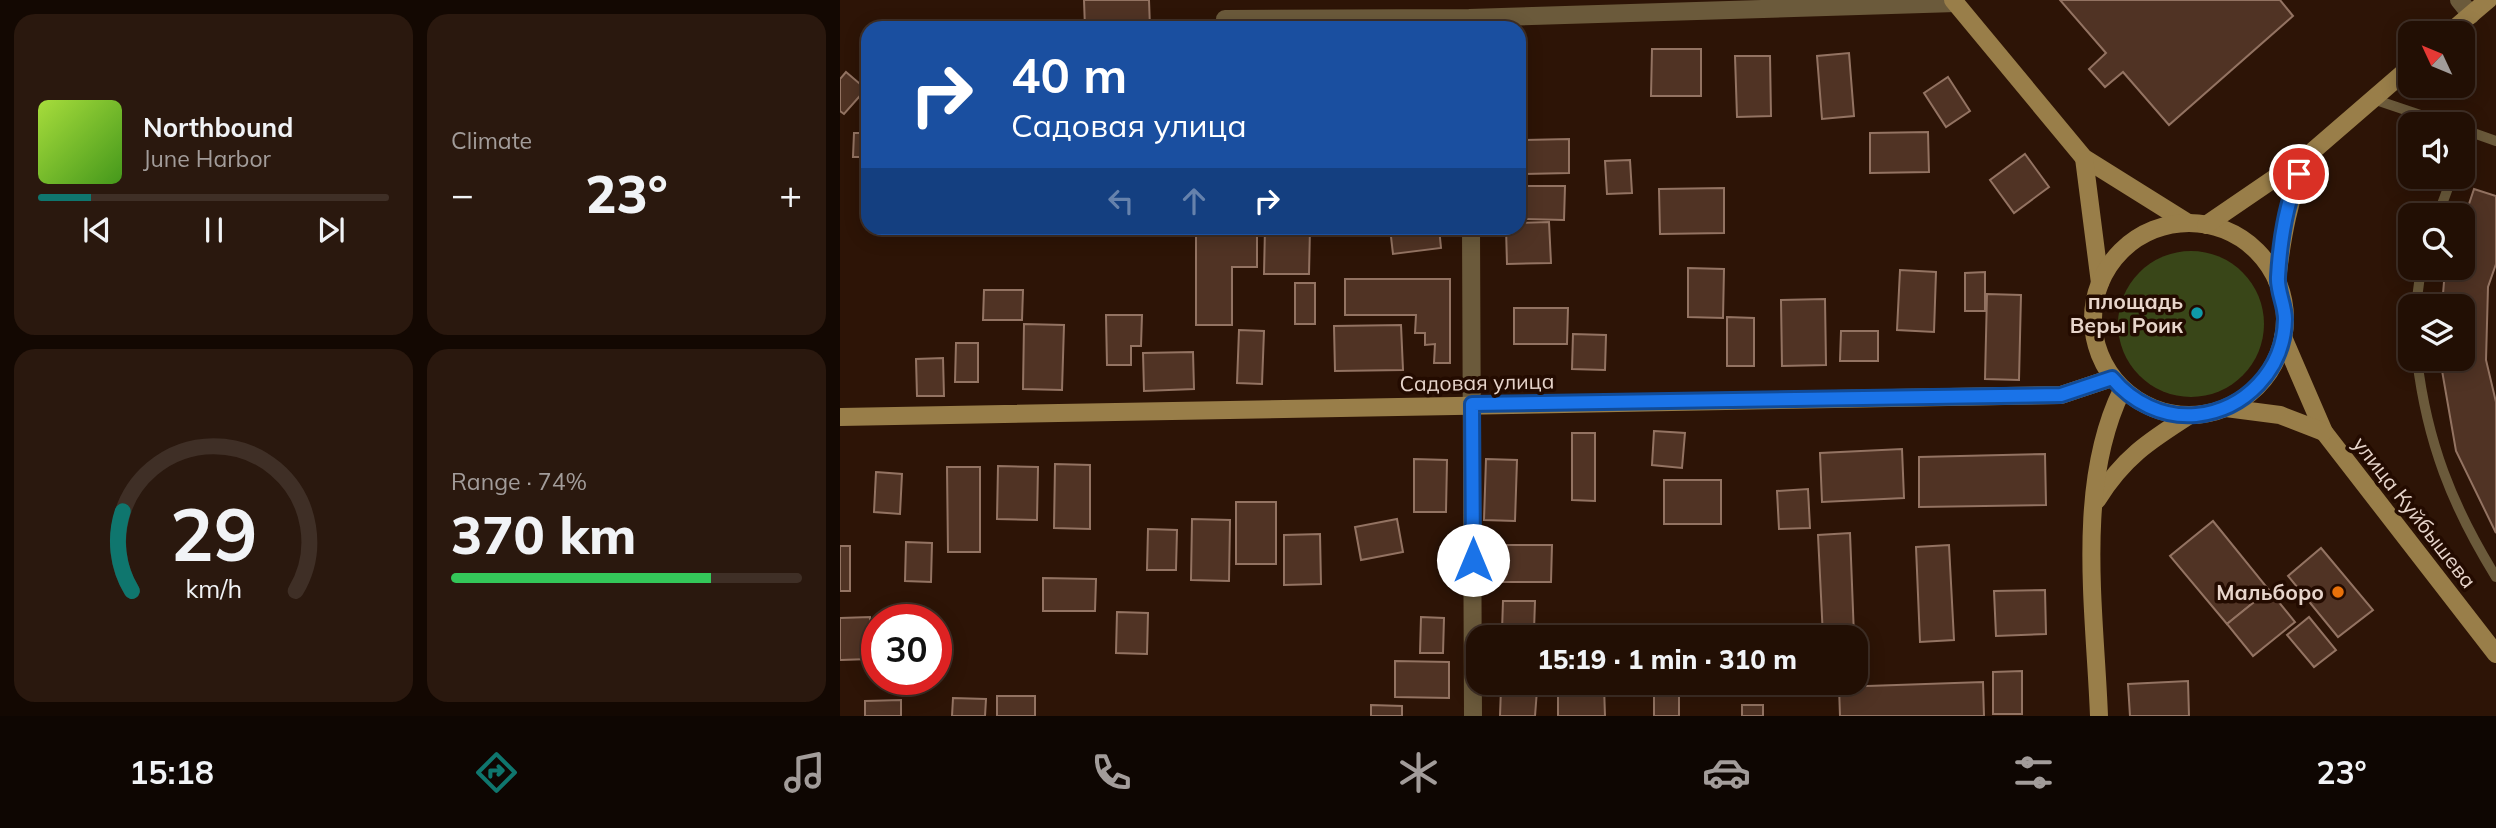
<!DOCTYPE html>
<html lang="en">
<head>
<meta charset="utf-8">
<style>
	:root { --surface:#220f04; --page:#2a180e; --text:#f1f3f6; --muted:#a29c9a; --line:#3f2f26; --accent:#0f766e }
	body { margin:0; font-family:Mulish,sans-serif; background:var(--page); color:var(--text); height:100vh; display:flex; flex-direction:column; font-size:26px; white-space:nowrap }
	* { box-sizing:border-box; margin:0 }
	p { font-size:23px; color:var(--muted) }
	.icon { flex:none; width:38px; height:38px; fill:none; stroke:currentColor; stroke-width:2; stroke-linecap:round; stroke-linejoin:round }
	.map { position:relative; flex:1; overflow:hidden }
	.side { display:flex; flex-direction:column; gap:14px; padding:14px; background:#130802; width:840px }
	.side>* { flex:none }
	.banner { position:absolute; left:21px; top:21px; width:665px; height:214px; border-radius:21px; box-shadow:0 4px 18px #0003,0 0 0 2px var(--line); background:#1a4fa0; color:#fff; overflow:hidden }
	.needle { width:46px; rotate:314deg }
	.fabs { position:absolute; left:1558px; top:21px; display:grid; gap:14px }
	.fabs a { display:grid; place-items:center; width:77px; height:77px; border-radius:14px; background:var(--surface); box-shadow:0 4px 18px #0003,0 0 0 2px var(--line); font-size:35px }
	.speed { position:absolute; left:21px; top:604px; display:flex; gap:14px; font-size:35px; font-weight:700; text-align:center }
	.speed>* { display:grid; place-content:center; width:91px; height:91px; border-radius:50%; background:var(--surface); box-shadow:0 4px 18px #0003,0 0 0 2px var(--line); line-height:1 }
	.speed .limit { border:10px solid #d22; background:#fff; color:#111 }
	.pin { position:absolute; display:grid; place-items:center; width:60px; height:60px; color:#fff; margin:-30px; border:4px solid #fff; border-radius:50%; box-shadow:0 2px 7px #0007 }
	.me { position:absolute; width:77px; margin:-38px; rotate:0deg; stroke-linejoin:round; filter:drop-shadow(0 0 5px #0008) }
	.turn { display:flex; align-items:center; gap:24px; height:147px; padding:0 35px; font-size:32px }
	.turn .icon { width:91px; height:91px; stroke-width:2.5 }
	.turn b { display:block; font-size:49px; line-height:60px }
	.lanes { display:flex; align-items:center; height:66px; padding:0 35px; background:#0003; justify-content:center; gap:35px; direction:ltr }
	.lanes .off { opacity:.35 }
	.big { font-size:52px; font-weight:800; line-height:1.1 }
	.side .widget { flex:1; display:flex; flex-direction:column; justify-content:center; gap:10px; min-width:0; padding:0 24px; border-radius:21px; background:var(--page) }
	.side .dial { align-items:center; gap:0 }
	.dial svg { height:182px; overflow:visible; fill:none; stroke:var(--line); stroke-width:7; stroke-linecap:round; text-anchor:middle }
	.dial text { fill:var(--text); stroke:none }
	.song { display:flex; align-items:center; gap:21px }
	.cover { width:84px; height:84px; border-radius:10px; background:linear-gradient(135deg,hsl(80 70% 55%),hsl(100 70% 35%)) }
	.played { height:7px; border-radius:4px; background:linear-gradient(90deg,var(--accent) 15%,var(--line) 15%) }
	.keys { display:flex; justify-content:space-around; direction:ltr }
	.heat { display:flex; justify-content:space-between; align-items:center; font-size:38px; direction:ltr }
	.charge { height:10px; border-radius:5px; background:linear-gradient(90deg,#34c759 74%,var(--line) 0) }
	.side .tiles { flex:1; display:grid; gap:14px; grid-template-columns:repeat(2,1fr) }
	.trip { position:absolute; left:626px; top:625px; width:402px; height:70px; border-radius:21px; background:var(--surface); box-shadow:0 4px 18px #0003,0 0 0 2px var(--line); font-weight:800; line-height:70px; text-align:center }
	.dock { display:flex; height:112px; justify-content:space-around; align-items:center; background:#0e0602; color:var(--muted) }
	.dock .icon { width:49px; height:49px }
	.dock .selected { color:var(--accent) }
	.dock b { font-size:32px; color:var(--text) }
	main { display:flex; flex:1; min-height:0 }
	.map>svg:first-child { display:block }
</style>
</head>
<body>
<main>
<section class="side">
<div class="tiles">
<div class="widget">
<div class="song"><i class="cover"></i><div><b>Northbound</b><p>June Harbor</p></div></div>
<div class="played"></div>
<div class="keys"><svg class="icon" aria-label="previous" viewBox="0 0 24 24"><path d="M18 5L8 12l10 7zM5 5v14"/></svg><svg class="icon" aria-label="pause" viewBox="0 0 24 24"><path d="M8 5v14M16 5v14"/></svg><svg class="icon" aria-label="next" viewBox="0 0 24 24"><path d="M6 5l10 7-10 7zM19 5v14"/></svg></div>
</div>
<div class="widget"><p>Climate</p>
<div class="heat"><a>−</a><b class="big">23°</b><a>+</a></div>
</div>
<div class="widget dial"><svg viewBox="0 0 100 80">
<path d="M14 69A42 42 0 1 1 86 69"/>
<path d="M14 69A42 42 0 0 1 10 34" stroke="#0f766e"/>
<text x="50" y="56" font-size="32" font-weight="700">29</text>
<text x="50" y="72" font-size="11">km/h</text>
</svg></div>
<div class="widget"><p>Range · 74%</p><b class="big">370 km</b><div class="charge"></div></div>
</div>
</section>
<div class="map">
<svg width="1656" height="716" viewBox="0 0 1656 716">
	<rect width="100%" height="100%" fill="#2d1406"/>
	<circle fill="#394618" cx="1351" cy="324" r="73"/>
	<g fill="#503324" stroke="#937362" stroke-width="2">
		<polygon points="244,0 309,0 310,28 245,28"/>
		<polygon points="1220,0 1440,0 1453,16 1329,125 1283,72 1265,87 1249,69 1266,53"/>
		<polygon points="812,49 861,49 861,96 811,96"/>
		<polygon points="1009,53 1014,116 982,119 977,56"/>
		<polygon points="895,56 930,56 931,116 897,117"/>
		<polygon points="6,72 26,89 4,114 0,111 0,79"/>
		<polygon points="1108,77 1130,111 1106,127 1084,93"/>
		<polygon points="1088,132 1089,172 1030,173 1030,133"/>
		<polygon points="14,133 28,133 28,157 13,157"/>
		<polygon points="729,139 729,173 682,174 682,140"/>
		<polygon points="1185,154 1209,187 1174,213 1150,180"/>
		<polygon points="790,160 792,193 767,194 765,161"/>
		<polygon points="679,186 725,186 724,220 679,219"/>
		<polygon points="884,188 884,233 820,234 819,189"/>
		<polygon points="1634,189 1656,196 1656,264 1648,287 1646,360 1656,402 1656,533 1616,451 1600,359 1622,359 1622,306 1602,306 1604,282 1608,268 1622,268 1622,225"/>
		<polygon points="709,222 711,263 667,264 666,228 679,228 679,223"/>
		<polygon points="425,228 470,228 469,274 424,274"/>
		<polygon points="550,228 599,228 601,248 553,254"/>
		<polygon points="356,233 417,233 417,267 392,267 392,325 356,325"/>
		<polygon points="848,268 884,269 883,318 848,317"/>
		<polygon points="1060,270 1096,272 1094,332 1057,330"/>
		<polygon points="1145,272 1145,311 1125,311 1125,273"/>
		<polygon points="505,279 610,279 610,363 594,363 595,344 585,345 585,333 575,333 576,315 505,315"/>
		<rect x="455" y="283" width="20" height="41"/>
		<polygon points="144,290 183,290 182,320 143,320"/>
		<polygon points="1147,294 1181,295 1179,380 1145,379"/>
		<polygon points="985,299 986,365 942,366 941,300"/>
		<polygon points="674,308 728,308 727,344 674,344"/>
		<polygon points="266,315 302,315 301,346 291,346 291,365 267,365"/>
		<polygon points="887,317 914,318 914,366 887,366"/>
		<polygon points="184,324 224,325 222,390 183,389"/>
		<polygon points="561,325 563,370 495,371 494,326"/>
		<polygon points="399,330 424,331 422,384 397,383"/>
		<polygon points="1001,331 1038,331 1038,361 1000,361"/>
		<polygon points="733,334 766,335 765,370 732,369"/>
		<polygon points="116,343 138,343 138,382 115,382"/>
		<polygon points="353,352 354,389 304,391 303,353"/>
		<polygon points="103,358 104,396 77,396 76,359"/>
		<polygon points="814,431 845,433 842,468 812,465"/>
		<polygon points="732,433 755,433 755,501 732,500"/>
		<polygon points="1062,449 1064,498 982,502 980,453"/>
		<polygon points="1205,454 1206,505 1079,507 1079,457"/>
		<polygon points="574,459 607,460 606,512 574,512"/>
		<polygon points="646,459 677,460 675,521 644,520"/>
		<polygon points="215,464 250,465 250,529 214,528"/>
		<polygon points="158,466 198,467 197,520 157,519"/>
		<polygon points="107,467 140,467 140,552 108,552"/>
		<polygon points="36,472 62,474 60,514 34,512"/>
		<rect x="824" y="480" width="57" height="44"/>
		<polygon points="968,489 970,528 939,529 937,491"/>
		<rect x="396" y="502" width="40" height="62"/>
		<polygon points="352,519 390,520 389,581 351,580"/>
		<polygon points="557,519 563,552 521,560 515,527"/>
		<polygon points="1373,521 1429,590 1387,624 1330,556"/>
		<polygon points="308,529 337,530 336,570 307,570"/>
		<polygon points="1010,533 1014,636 983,637 978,535"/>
		<polygon points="480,534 481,584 444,585 444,535"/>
		<polygon points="66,542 92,543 91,582 65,581"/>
		<polygon points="661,545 712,545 711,582 661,582"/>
		<polygon points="1109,545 1114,640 1080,642 1076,547"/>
		<rect x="0" y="546" width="10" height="45"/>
		<polygon points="1481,548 1533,610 1498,637 1448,576"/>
		<polygon points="203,578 256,579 255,611 203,611"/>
		<polygon points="1205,590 1206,634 1156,636 1154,591"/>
		<polygon points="1429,590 1455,622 1413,656 1387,624"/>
		<polygon points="663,601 695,601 694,631 662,631"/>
		<polygon points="277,612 308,613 307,654 276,653"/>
		<polygon points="30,617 30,659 0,660 0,618"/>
		<polygon points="581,617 604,618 603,653 580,653"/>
		<polygon points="1469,617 1496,650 1474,667 1447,635"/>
		<polygon points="555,661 609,662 609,698 555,697"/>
		<polygon points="1182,671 1182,714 1153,714 1153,672"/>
		<polygon points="1348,681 1349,716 1290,716 1288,684"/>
		<polygon points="1143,682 1144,716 1000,716 999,687"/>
		<polygon points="764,686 765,716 718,716 718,687"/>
		<polygon points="661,688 697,690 695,716 660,716"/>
		<polygon points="814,690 839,691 839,716 814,716"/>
		<rect x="157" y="696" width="38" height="20"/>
		<polygon points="113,698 146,699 145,716 112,716"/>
		<polygon points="61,700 61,716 25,716 25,701"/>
		<polygon points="531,705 562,706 562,716 531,716"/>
		<rect x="902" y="705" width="21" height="11"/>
	</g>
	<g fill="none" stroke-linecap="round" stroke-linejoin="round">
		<g stroke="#6b5a3b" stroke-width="10">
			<polyline points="1533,99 1607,124"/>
			<polyline points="1622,129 1656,141"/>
			<polyline points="1622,149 1629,131"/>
			<polyline points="1598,215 1612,177"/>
			<polyline points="1576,306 1581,268"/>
			<path d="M1577,359C1587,442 1612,506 1656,577"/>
		</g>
		<g stroke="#6b5a3b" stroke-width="18">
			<polyline points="1619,0 1631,15"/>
			<polyline points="385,19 629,18 1116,3"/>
			<polyline points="631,228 633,716"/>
		</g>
		<g stroke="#997e49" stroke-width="18">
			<polyline points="1113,0 1244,158 1348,223"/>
			<polyline points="1609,33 1648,0"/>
			<polyline points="1244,158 1260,283"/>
			<circle cx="1349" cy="319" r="96"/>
			<polyline points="1366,225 1467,156 1570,67"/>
			<path d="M1437,281C1442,236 1449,197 1467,156"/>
			<polyline points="1443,337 1484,432 1656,654"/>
			<polyline points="1386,408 1440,415 1484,432"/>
			<polyline points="0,417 1221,395 1272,378"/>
			<path d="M1257,500C1283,458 1309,441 1350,415"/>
			<path d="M1259,716C1255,611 1235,486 1282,390"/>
		</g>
	</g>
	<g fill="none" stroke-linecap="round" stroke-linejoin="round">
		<defs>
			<path id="route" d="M633,560L632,404L1221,395L1272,378C1292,402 1323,418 1356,415C1405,410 1444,370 1445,319C1445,305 1437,291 1438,277C1440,242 1445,206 1459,174"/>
		</defs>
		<use href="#route" stroke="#114b97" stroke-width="18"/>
		<use href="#route" stroke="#1a73e8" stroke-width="12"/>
	</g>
	<circle fill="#0f9aa8" stroke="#230b00" stroke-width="2.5" cx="1357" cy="313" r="7"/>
	<circle fill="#e8710a" stroke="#230b00" stroke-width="2.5" cx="1498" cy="592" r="7"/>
	<g text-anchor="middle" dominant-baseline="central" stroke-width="7" stroke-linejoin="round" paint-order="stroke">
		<g font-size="21" font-weight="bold" fill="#e7d5cb" stroke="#230b00" text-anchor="end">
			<text x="1343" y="301">площадь<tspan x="1343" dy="24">Веры Роик</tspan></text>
			<text x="1484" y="592">Мальборо</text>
		</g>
		<g font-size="21" fill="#e7d5cb" stroke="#230b00">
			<text transform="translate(637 382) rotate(-1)">Садовая улица</text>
			<text transform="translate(1575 512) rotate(52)">улица Куйбышева</text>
		</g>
	</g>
</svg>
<div class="fabs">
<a><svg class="needle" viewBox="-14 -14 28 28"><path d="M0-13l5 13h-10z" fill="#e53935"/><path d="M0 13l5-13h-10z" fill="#a29c9a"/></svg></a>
<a><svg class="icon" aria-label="sound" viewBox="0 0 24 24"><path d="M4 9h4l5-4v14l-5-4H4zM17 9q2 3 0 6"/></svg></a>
<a><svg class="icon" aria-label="search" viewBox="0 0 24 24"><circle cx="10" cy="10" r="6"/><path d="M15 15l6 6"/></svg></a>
<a><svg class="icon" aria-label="layers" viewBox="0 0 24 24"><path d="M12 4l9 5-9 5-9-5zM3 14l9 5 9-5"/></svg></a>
</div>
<div class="speed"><div class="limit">30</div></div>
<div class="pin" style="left:1459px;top:174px;background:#d93025"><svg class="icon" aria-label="arrive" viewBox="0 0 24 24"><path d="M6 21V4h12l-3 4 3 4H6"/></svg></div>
<svg class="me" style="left:633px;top:560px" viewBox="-20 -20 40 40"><circle r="19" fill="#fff"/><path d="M0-13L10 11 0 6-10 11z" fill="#1a73e8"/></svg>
<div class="trip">15:19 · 1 min · 310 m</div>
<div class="banner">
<div class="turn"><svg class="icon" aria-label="right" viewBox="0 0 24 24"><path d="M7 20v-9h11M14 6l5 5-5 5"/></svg><div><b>40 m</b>Садовая улица</div></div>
<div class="lanes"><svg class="icon off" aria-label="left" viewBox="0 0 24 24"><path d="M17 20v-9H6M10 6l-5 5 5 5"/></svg><svg class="icon off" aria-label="ahead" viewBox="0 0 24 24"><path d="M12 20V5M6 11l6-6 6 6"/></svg><svg class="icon" aria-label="right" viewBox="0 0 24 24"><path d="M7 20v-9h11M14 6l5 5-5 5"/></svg></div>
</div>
</div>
</main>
<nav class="dock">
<b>15:18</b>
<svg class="icon selected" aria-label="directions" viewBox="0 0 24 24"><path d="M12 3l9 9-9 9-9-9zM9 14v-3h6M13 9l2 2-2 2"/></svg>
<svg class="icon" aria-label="music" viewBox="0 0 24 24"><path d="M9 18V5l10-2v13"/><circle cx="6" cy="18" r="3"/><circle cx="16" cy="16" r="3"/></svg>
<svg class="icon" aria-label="phone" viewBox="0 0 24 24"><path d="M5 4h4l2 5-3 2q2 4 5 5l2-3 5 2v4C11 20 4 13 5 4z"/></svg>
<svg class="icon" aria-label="climate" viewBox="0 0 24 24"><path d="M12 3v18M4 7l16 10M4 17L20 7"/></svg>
<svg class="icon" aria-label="car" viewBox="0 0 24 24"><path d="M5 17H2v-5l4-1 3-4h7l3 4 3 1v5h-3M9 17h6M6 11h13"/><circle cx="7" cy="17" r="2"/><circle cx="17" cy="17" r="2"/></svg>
<svg class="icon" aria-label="filters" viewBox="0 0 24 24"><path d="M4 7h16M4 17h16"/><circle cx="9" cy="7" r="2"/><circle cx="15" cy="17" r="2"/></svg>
<b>23°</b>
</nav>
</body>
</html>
